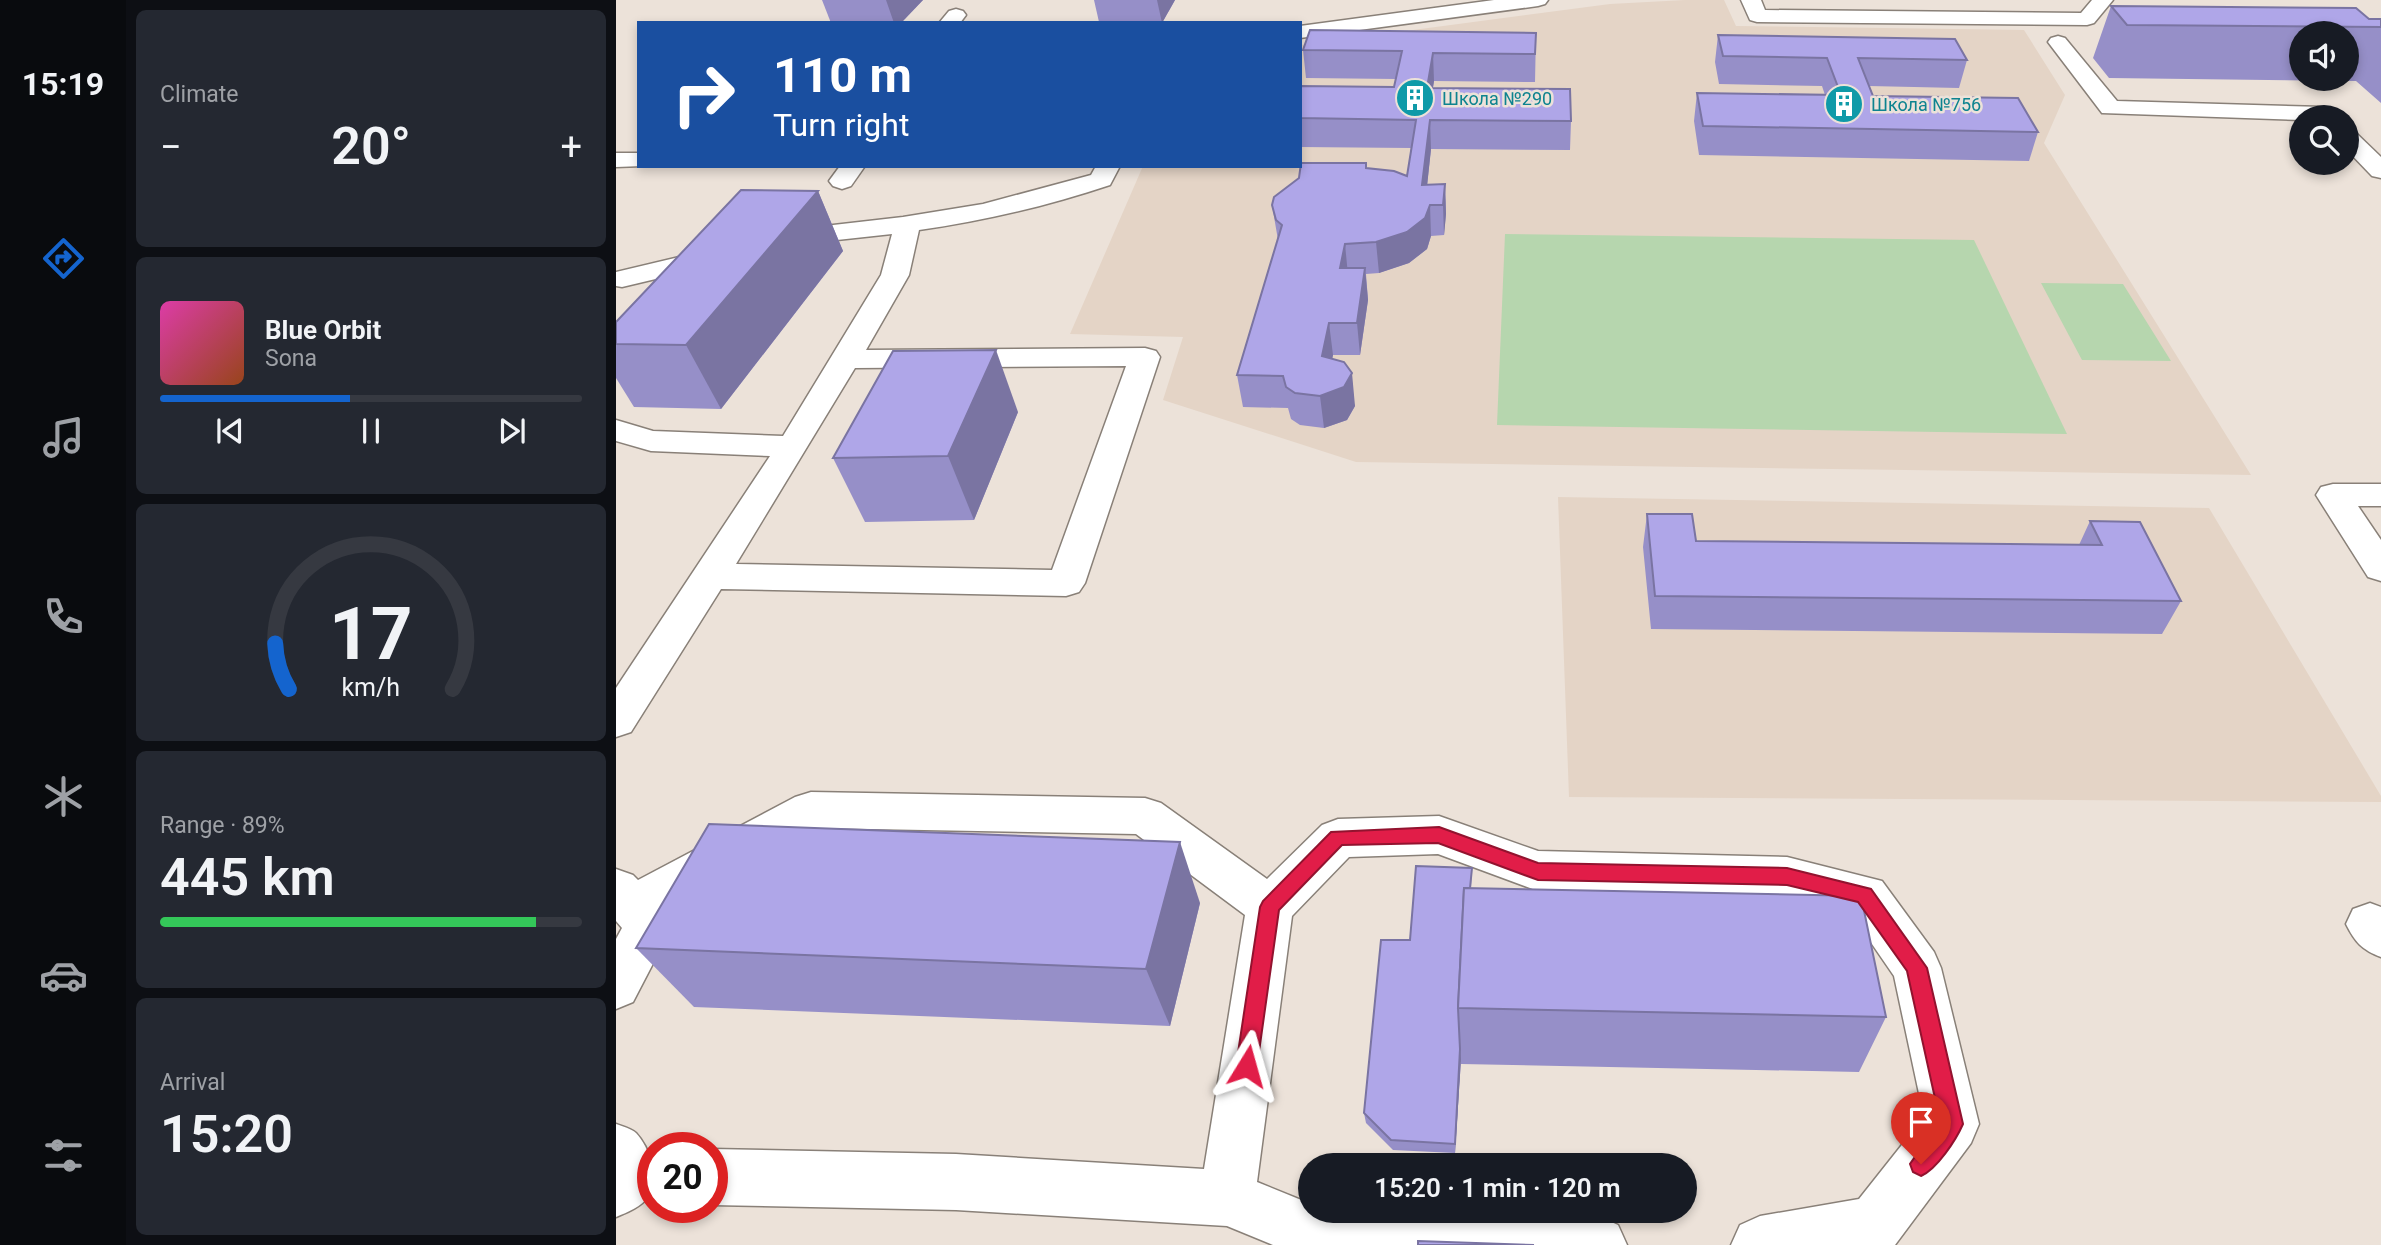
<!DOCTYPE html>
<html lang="en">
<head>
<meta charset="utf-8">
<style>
	:root { --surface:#171b24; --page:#242831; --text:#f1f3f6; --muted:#9ea1a6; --line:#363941; --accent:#1464ce }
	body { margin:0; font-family:Roboto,sans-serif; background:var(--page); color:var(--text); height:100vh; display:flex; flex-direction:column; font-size:26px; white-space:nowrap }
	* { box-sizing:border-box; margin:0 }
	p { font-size:23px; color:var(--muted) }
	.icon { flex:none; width:38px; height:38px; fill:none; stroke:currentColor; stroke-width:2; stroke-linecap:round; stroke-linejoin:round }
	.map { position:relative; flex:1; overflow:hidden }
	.sheet { display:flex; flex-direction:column; gap:10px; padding:10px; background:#0d0f14; width:490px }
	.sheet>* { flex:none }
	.top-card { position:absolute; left:21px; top:21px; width:665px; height:147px; border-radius:0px; box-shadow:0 4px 10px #0003; background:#1a4fa0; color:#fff; overflow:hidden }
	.tools { position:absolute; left:1673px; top:21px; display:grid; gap:14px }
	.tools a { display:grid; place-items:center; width:70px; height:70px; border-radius:50%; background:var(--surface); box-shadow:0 4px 10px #0003; font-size:35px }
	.speed { position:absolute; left:21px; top:1132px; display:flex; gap:14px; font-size:35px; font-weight:700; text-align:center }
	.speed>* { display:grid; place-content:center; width:91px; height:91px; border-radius:50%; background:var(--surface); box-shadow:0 4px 10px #0003; line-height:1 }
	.speed .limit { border:10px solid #d22; background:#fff; color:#111 }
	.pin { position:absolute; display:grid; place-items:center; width:60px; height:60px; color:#fff; margin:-72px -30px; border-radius:50% 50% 50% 0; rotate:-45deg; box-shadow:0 0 7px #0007 }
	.pin .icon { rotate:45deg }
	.me { position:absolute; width:77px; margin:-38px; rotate:8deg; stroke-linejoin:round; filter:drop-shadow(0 0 5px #0008) }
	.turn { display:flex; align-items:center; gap:24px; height:147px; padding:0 21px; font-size:32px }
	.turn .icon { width:91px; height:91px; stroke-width:2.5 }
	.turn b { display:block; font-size:49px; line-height:60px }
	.big { font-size:52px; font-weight:600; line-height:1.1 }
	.sheet .tile { flex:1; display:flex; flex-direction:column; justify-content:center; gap:10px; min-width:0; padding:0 24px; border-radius:10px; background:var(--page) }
	.sheet .dial { align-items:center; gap:0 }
	.dial svg { height:182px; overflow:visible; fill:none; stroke:var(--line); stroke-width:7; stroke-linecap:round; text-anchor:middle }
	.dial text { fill:var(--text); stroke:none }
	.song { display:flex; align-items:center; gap:21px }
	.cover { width:84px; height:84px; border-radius:10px; background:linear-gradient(135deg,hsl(320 70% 55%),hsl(20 70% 35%)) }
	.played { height:7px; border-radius:4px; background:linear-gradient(90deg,var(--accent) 45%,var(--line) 45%) }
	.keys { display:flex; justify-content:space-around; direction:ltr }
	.heat { display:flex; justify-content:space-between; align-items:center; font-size:38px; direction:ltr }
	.charge { height:10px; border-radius:5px; background:linear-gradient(90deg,#34c759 89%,var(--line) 0) }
	.trip { position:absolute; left:682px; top:1153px; width:399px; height:70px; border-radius:35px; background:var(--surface); box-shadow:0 4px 10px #0003; font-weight:600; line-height:70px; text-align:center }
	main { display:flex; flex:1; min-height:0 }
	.tabs { display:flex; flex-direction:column; width:126px; justify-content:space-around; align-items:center; background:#090b0e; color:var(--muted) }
	.tabs .icon { width:49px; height:49px }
	.tabs .current { color:var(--accent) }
	.tabs b { font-size:32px; color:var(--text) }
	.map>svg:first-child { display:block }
</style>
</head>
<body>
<main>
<nav class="tabs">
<b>15:19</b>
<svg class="icon current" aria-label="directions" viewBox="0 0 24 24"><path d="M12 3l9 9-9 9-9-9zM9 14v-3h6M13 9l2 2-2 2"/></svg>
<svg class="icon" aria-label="music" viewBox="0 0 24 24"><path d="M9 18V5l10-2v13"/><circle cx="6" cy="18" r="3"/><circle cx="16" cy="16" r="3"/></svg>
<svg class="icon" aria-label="phone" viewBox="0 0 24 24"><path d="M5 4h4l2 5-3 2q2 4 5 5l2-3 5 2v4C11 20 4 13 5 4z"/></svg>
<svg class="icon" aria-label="climate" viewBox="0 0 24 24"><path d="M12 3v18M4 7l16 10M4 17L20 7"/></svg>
<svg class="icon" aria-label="car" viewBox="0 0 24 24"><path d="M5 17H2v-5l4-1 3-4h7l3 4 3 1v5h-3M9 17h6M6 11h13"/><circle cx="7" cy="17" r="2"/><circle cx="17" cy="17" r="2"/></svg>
<svg class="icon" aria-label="filters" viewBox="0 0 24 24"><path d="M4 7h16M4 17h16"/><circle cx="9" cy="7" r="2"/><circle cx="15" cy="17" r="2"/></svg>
</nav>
<section class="sheet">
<div class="tile"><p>Climate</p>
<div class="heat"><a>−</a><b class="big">20°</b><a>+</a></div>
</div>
<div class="tile">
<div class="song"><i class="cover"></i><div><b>Blue Orbit</b><p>Sona</p></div></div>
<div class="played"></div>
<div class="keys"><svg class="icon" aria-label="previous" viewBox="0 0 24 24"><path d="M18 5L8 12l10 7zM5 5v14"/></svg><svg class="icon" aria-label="pause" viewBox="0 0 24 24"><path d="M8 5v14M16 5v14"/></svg><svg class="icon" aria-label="next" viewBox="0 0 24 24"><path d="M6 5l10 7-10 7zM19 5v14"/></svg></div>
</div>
<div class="tile dial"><svg viewBox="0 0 100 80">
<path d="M14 69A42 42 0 1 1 86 69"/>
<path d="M14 69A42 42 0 0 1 8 49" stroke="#1464ce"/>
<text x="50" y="56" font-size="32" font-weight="700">17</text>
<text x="50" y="72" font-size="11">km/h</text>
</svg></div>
<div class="tile"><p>Range · 89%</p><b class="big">445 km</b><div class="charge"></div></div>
<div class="tile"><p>Arrival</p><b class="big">15:20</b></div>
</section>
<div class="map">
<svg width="1765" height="1245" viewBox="0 0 1765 1245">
	<rect width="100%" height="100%" fill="#ece2d9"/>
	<g fill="#e4d4c6">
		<polygon points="1069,0 1108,0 1120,26 1408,30 1449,95 1428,143 1635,475 740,462 547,400 567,337 454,334 527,166 684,166 684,45 994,4"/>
		<polygon points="942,497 1593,508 1765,796 1765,802 953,797"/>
	</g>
	<g fill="#b6d6ae">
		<polygon points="889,234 1358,240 1451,434 881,425"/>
		<polygon points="1425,283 1507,284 1555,361 1466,360"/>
	</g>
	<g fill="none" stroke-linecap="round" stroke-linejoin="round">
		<defs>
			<g id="minor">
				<polygon points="878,0 932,0 929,4 922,6 684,38 684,26"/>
				<polygon points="1125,0 1145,0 1149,10 1465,13 1476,0 1497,0 1478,23 1471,25 1141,22 1134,20"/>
				<polygon points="340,9 347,11 350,15 344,23 323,23 333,11"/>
				<polygon points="1442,36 1449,38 1501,101 1707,107 1715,109 1722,117 1685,117 1685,120 1486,113 1432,42 1435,38"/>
				<polygon points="1731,130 1739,132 1765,157 1765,178 1756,176 1731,150"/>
				<polygon points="0,153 23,153 23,166 27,166 0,167"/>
				<polygon points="224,166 249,166 235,186 226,189 217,186 213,181"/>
				<path d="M480,166H504L494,185C431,206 368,221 303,230L293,275L250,350L529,348L540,351L544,357L469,583L463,592L450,596L105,589L15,732L0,737V688L154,456L35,451L0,441V420L37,431L167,436L265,275L276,234L166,246L156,244L153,238L156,232L287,217L367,204L475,175ZM510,366L436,570L120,564L239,368Z"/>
				<polygon points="101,248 111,250 115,256 111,262 6,287 0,286 0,272"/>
				<polygon points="1717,484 1765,484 1765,506 1742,506 1765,540 1765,581 1752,577 1700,495 1705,487"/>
				<polygon points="195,792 529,798 545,803 651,879 706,825 722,819 823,816 922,851 1171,857 1266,881 1318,952 1325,968 1363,1124 1355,1143 1279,1245 1115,1245 1124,1225 1144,1216 1243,1199 1308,1117 1278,976 1234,912 1171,897 922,891 822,854 733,857 676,916 641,1182 695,1204 695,1211 851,1211 982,1216 1002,1225 1011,1245 657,1245 611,1226 340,1210 96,1205 96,1149 340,1154 588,1169 629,915 520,834 201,828 50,911 57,925 17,1002 0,1009 0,939 6,928 0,921 0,869 17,875 22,880 179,797"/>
				<path d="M1754,903L1765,907V957C1746,950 1739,942 1730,924L1737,909Z"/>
				<path d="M0,1124C6,1126 16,1129 20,1133C33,1147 45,1179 33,1196C25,1207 12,1212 0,1217Z"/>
			</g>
		</defs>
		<use href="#minor" stroke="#898078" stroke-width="3"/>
		<use href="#minor" fill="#fff" fill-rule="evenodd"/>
	</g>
	<g fill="#968fc8" fill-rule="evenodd">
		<polygon points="206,0 307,0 285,23 215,23"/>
		<polygon points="478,0 559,0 546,23 483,22"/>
		<path d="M1495,6L1765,19V103L1740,81L1493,78L1477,58ZM1685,33H1731V79H1685Z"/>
		<polygon points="920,33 919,82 818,81 817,88 955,121 954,150 815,149 811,185 829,184 830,214 828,235 815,236 811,249 793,263 763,273 750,274 752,300 744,355 717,355 716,359 739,406 731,420 708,428 684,425 675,419 672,408 627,407 621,375 662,240 656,205 750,168 791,176 795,148 684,147 684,86 778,87 780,79 690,78 687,50"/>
		<polygon points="1102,35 1351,60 1343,88 1253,86 1257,96 1422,132 1413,161 1083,155 1078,121 1081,93 1209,95 1206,86 1103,84 1099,62"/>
		<polygon points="202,191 227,251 105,409 18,407 0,378 0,322"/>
		<polygon points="402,412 358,520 249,522 217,458"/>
		<polygon points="1031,514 1080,541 1463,545 1474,521 1565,601 1546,634 1035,629 1027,547"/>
		<polygon points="856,868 855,888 1270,1017 1243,1072 845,1064 845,1059 839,1153 777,1150 750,1123 748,1113 794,940"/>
		<polygon points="584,903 554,1026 78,1007 20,948"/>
	</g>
	<g fill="#7a74a2">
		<polygon points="270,0 307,0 285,23 278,23"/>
		<polygon points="541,0 559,0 546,23"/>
		<polygon points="817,53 818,81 812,116 811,88"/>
		<polygon points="814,120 815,149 808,215 806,185"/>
		<polygon points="829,184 830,214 828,235 827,205"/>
		<polygon points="202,191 227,251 105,409 70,345"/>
		<polygon points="814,205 815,236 811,249 793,263 763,273 760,242"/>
		<polygon points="729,244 732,275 724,268"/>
		<polygon points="749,268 752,300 744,355 741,323"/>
		<polygon points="713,323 717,355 710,389 706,356"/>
		<polygon points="380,350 402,412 358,520 332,456"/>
		<polygon points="736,373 739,406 731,420 708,428 704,396"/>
		<polygon points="564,842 584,903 554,1026 530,969"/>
		<polygon points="844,1049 845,1059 839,1153 839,1144"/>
	</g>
	<g fill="#afa6e8" stroke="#7a74a2" stroke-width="2">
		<polygon points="1495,6 1740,8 1753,19 1765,19 1765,27 1511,25"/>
		<polygon points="694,30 920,33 919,54 817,53 811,88 954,89 955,121 814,120 806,185 829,184 827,205 814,205 809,218 791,232 760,242 729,244 724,268 749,268 741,323 713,323 706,356 728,362 736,373 728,387 704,396 679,393 670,387 667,376 621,375 666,225 660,220 656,205 658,197 683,178 685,163 750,163 750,168 778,171 791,176 800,120 684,118 684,86 778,87 786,51 687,50"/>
		<polygon points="1102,35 1339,39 1351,60 1242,58 1257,96 1402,98 1422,132 1087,126 1081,93 1225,95 1211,58 1107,56"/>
		<polygon points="125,190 202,191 70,345 0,344 0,322"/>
		<polygon points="380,350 332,456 217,458 277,351"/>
		<polygon points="1031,514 1076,514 1080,541 1486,545 1474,521 1524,522 1565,601 1039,596"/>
		<polygon points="93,824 564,842 530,969 20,948"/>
		<polygon points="800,866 856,868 854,888 848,888 842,1008 844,1049 839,1144 775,1140 748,1113 765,940 794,940"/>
		<polygon points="848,888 1245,896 1270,1017 842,1008"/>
		<polygon points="802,1241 918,1245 802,1245"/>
	</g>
	<path fill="#e11d48" stroke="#92132f" stroke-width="2" d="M823,827L922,863L1171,868L1255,889L1311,968L1347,1124C1340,1140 1321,1169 1305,1176L1297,1172L1294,1164L1324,1121L1291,971L1242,902L1171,885L922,880L822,843L726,845L663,910L641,1066L638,1073L631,1076L623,1073L620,1066L644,907L647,901L715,832Z"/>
	<defs>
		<symbol id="building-disc" viewBox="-11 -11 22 22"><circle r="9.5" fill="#0f9aa8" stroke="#ece2d9"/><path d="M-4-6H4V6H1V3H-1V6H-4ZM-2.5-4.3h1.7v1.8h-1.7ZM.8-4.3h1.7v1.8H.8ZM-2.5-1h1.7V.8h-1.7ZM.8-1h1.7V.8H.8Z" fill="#fff"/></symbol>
	</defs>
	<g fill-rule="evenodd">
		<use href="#building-disc" x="777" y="76" width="44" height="44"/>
		<use href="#building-disc" x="1206" y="82" width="44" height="44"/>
	</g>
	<g text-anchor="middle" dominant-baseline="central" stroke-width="5" stroke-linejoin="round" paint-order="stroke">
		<g font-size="18" fill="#0d838f" stroke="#ece2d9" text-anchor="start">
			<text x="826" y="98">Школа №290</text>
			<text x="1255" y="104">Школа №756</text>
		</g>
	</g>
</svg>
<div class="tools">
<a><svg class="icon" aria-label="sound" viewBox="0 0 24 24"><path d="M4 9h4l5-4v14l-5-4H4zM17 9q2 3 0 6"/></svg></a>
<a><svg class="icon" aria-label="search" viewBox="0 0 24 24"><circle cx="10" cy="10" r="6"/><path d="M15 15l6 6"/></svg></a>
</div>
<div class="speed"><div class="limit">20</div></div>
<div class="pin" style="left:1305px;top:1164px;background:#d93025"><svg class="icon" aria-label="arrive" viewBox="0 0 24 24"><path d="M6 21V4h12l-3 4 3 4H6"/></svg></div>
<svg class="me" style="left:631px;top:1066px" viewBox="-20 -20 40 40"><path d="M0-17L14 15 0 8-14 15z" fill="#e11d48" stroke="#fff" stroke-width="4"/></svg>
<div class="trip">15:20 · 1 min · 120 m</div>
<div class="top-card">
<div class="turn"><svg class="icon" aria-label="right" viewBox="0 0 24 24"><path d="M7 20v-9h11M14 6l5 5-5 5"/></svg><div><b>110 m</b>Turn right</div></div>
</div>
</div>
</main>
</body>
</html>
